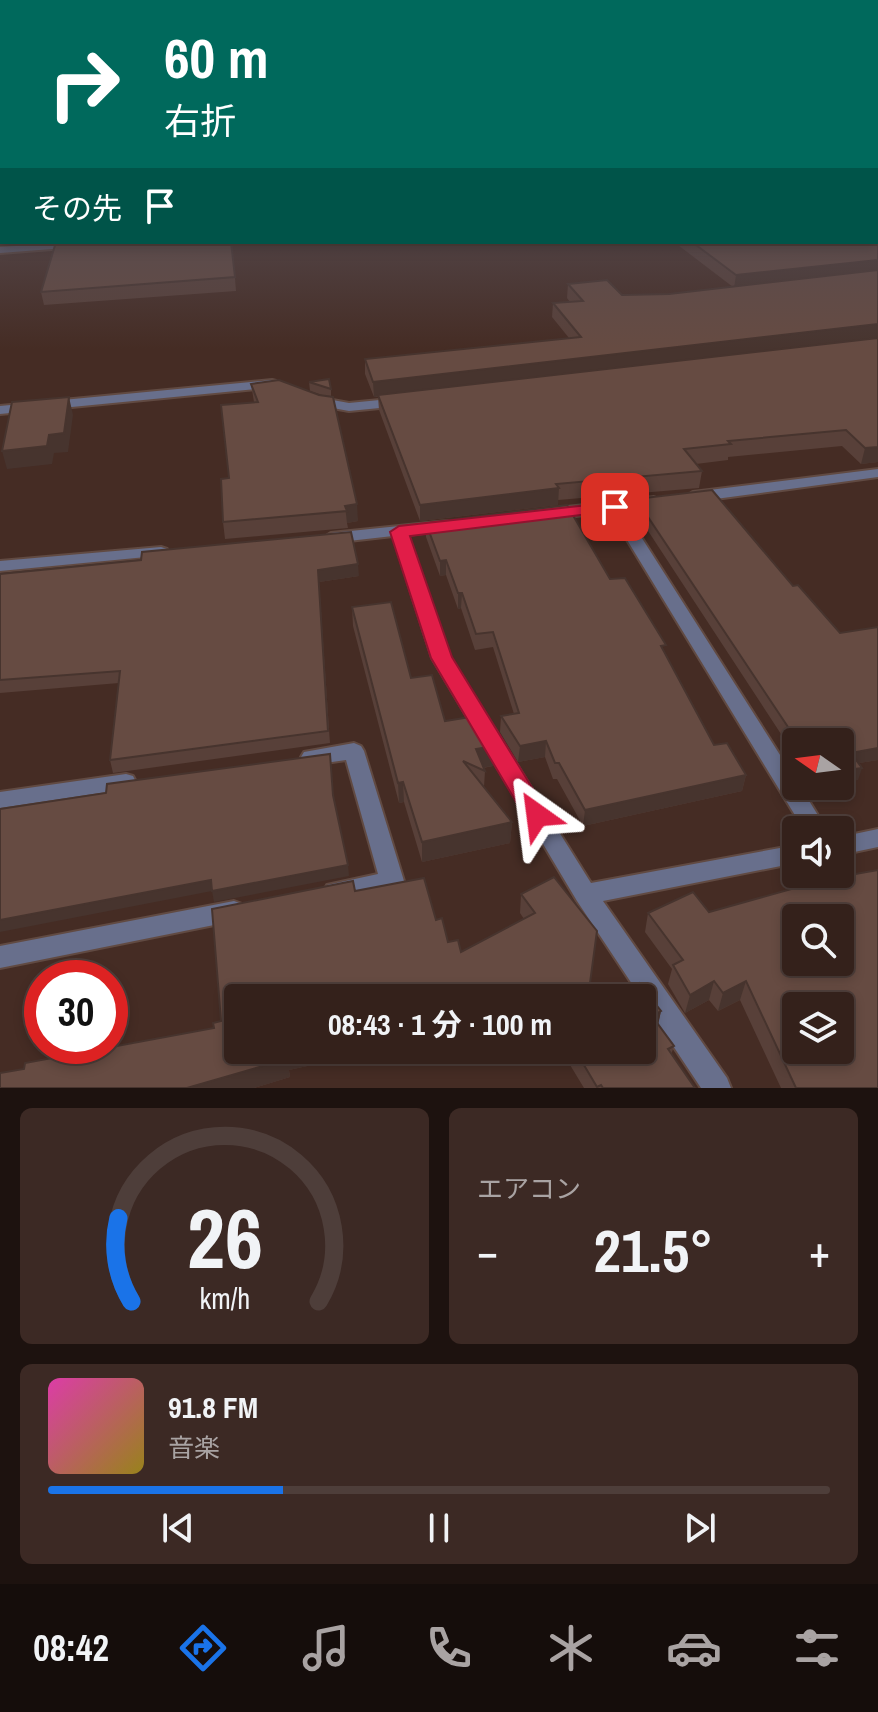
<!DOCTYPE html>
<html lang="ja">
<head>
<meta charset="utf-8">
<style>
	:root { --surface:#34211b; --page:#3c2924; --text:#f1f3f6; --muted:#a9a3a3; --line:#4e3e3a; --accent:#1a73e8 }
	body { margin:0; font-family:"Archivo Narrow","Noto Sans JP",sans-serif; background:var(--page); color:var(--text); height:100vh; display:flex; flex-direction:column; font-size:30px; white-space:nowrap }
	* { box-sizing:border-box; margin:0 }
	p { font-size:26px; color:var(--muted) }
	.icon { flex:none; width:44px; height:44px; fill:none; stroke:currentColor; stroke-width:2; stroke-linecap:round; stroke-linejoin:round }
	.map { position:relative; height:1088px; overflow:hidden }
	.side { display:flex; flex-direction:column; gap:20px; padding:20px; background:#1d120f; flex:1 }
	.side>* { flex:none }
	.banner { position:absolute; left:0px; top:0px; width:878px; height:244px; box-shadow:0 4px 12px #0003,0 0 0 2px var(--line); background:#00695c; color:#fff; overflow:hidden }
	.needle { width:52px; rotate:284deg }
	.fabs { position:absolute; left:782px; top:728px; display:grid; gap:16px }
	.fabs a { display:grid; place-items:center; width:72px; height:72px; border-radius:8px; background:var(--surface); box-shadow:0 4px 12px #0003,0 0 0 2px var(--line); font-size:40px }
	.speed { position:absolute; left:24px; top:960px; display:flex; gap:16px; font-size:40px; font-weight:700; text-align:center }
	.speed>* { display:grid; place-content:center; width:104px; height:104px; border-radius:50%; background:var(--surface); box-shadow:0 4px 12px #0003,0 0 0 2px var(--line); line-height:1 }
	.speed .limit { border:12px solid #d22; background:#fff; color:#111 }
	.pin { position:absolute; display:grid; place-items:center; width:68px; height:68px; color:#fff; margin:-34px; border-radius:16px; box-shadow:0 4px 12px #0006 }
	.me { position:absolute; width:88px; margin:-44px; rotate:329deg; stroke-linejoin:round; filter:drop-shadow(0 0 6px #0008) }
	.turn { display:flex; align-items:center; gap:28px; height:168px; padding:0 32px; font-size:36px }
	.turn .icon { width:104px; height:104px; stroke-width:2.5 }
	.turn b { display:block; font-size:56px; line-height:68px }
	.then { display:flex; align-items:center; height:76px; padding:0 32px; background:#0003; gap:16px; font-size:30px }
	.big { font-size:60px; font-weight:700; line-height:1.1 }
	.side .card { flex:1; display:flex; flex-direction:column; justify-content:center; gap:12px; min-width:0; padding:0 28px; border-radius:12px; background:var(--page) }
	.side .dial { align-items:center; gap:0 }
	.dial svg { height:208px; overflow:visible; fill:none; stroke:var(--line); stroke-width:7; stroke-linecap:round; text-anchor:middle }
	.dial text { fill:var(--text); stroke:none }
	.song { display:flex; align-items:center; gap:24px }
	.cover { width:96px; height:96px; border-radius:12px; background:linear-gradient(135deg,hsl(320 70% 55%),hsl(50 70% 35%)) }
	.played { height:8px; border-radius:4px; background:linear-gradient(90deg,var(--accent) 30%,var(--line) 30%) }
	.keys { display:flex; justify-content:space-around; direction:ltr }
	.heat { display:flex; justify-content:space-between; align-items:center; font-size:44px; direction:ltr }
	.side .tiles { flex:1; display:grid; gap:20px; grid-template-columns:1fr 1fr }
	.card:last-child { grid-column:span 2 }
	.trip { position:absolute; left:224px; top:984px; width:432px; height:80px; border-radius:8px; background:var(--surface); box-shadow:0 4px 12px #0003,0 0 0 2px var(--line); font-weight:700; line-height:80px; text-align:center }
	.tab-bar { display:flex; height:128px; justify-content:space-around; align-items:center; background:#150d0b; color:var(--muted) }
	.tab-bar .icon { width:56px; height:56px }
	.tab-bar .current { color:var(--accent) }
	.tab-bar b { font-size:36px; color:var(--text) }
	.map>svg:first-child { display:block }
</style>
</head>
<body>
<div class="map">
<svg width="878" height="1088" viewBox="0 0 878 1088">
	<rect width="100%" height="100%" fill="#452c24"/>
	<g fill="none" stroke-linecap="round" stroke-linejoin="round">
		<defs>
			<g id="minor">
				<polygon points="272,380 276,381 276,387 0,414 0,406"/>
				<polygon points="316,397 349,403 400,398 407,402 400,406 349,411 311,404 311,398"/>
				<polygon points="878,469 878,477 693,502 685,497 693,492"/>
				<polygon points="654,497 659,499 662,502 659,505 624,510 796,780 796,786 800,786 827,830 804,830 610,512 550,519 542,514 550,509"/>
				<polygon points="448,521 456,526 454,529 408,535 450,658 591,883 796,845 796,863 603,901 727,1078 731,1088 701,1088 577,901 432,658 393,536 331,543 323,538 331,533"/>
				<polygon points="161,547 167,549 169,552 167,555 0,571 0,561"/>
				<polygon points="354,743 361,746 364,751 404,881 400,888 392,891 335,902 327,899 323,892 327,885 378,874 346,760 311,765 304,762 301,757 304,752"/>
				<polygon points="126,774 133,776 136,782 133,788 0,808 0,792"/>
				<polygon points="878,829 878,847 840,855 840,837"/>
				<polygon points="234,901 242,904 246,911 242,918 234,921 0,968 0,946"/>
			</g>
			<polygon id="tertiary" points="75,242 80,245 78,247 0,253 0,247"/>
		</defs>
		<use href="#minor" stroke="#614a42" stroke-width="4"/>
		<use href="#tertiary" stroke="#614a42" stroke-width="4"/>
		<use href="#minor" fill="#686f8c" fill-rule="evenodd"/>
		<use href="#tertiary" fill="#686f8c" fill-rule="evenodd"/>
	</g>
	<g fill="#584039">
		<polygon points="0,197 2,197 2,234 0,235"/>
		<polygon points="878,197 878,462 861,464 842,446 728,457 728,460 696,464 702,471 699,488 558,500 558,505 420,521 379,410 378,397 374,397 365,374 365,359 569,338 552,317 553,303 570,302 567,298 568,284 622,295 669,294 733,287 674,242 876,242"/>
		<polygon points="232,242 236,291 44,305 41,292"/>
		<polygon points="309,382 331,389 331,397 358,521 347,523 348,528 225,539 223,522 229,478 254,402 251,384 325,396 310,391"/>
		<polygon points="636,499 793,586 840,633 878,627 878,760 859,763 858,780 840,742 796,742 796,757 635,511"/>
		<polygon points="426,523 610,579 665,654 714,745 746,775 742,791 583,826 557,779 553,779 545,757 518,762 500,732 501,716 514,714 493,647 475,650 461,608 458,609 446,575 440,576 426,537"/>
		<polygon points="0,574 359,576 319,582 330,743 113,773 110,760 119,683 0,693"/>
		<polygon points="352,607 411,678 445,721 493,766 483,768 485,771 484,787 512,822 510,843 422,862 404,802 399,803 353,626"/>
		<polygon points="554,877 597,931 588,998 238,998 238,1050 380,1050 289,1070 290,1077 254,1088 0,1088 0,1073 24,1069 25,1063 214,1028 213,1023 221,1021 212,909 353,881 355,891 424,878 436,920 442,918 448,942 458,940 461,952 524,919 520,913 521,894"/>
		<polygon points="709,912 878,1088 781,1088 740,1000 718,1011 709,1000 685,1013 668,984 672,969 645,932 648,913"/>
		<polygon points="661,1011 658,1024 674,1046 671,1055 695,1088 584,1088 561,1050 642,1050"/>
	</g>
	<g fill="#47342e">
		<polygon points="878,260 878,272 734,288 736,275"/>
		<polygon points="878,324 878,338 374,397 373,382"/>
		<polygon points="69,397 73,415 68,452 54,453 52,464 7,469 2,451 49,435"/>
		<polygon points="878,447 878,462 861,464 865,448"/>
		<polygon points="559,488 558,505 420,521 420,505"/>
		<polygon points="357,504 358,521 347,523 345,506"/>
		<polygon points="446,560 446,575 440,576 440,561"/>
		<polygon points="358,564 359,576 319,582 330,743 318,570"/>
		<polygon points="458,593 462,593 461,608 458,609"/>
		<polygon points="546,741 545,757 518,762 520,746"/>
		<polygon points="494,746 493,766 479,768 476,749"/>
		<polygon points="878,748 878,760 847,765 851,753"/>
		<polygon points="862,768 858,780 840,783 840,771"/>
		<polygon points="746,775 742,791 583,826 585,810"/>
		<polygon points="403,782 404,802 399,803 398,783"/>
		<polygon points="512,822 510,843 422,862 422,842"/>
		<polygon points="348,865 349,876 214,902 212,891 0,932 0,920 211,880"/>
		<polygon points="714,981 709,1000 685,1013 690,995"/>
		<polygon points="746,981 740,1000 718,1011 723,993"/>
		<polygon points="661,1011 657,1030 652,1016"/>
		<polygon points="293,1050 380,1050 289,1070 290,1077 254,1088 187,1088 285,1052"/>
	</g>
	<g fill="#664b42" stroke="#47342e" stroke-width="2" fill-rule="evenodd">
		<rect x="0" y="197" width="2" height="25"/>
		<polygon points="876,197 878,197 878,260 736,275 692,242 876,242"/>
		<polygon points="56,242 231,242 235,277 41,292"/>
		<polygon points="878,270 878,324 373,382 365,359 581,337 553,303 583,301 568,284 607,280 622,295 669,294"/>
		<polygon points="878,338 878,447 865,448 846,430 728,441 731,444 684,449 702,471 556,484 559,488 420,505 378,395"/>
		<polygon points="329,379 331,389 309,382"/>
		<polygon points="279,380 319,395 333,397 357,504 345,506 347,511 223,522 221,479 229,478 221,405 258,402 251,384"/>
		<polygon points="69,397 64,433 49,435 47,446 2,451 12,402"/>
		<polygon points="712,490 793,586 798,585 840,633 878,627 878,748 851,753 862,768 840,771 840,742 798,742 636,499"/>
		<polygon points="567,505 610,579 625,578 666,645 661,646 714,745 727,743 746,775 585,810 559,763 555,763 546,741 520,746 501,716 519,713 493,632 476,634 462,593 458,593 446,560 440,561 426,523"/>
		<polygon points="351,532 358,564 318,570 328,731 110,760 120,671 0,680 0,574 141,560 142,552"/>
		<polygon points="391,602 411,678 432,675 445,721 476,716 494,746 476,749 485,771 463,761 512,822 422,842 403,782 398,783 352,607"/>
		<polygon points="330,754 333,795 348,865 212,891 211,880 0,920 0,809 106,793 107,784"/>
		<path d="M878,870V1088H796L746,981L723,993L714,981L690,995L673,965L683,960L648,913L693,892L709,912L827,879ZM796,918H840V962H796ZM796,1006H840V1050H796Z"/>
		<polygon points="554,877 597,931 588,998 238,998 238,1050 293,1050 285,1052 287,1059 187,1088 0,1088 0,1073 24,1069 25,1063 214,1028 213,1023 221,1021 212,909 353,881 355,891 424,878 436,920 442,918 448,942 458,940 461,952 535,913 521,894"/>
		<polygon points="639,983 661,1011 652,1016 674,1046 668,1049 695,1088 603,1088 601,1085 597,1087 575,1050 642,1050 642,998 611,998"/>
	</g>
	<linearGradient id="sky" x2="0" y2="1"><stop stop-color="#261814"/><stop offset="0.56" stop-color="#564b50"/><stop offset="1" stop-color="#564b50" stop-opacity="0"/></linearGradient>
	<rect width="878" height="349" fill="url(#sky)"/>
	<polygon fill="#e11d48" stroke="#92132f" stroke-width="2" points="615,502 621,503 621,510 410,536 452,657 549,815 546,822 537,825 528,822 431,658 390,532 399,526"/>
</svg>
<div class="fabs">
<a><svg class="needle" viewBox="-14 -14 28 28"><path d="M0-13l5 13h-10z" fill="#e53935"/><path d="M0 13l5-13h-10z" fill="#a9a3a3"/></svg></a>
<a><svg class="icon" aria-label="sound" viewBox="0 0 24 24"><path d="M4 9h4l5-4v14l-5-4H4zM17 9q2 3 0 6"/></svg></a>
<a><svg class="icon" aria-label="search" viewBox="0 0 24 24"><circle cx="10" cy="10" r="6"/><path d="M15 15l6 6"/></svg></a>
<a><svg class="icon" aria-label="layers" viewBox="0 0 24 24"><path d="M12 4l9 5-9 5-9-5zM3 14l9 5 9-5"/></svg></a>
</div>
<div class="speed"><div class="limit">30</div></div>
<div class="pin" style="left:615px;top:507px;background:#d93025"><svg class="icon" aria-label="arrive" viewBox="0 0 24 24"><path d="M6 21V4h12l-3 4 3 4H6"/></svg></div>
<svg class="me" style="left:537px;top:815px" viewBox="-20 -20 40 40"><path d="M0-17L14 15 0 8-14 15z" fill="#e11d48" stroke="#fff" stroke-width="4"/></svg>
<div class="trip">08:43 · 1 分 · 100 m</div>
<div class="banner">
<div class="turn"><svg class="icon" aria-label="right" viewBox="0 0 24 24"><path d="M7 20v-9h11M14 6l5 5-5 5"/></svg><div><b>60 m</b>右折</div></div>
<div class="then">その先<svg class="icon" aria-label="arrive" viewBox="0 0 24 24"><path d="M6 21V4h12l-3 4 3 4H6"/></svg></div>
</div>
</div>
<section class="side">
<div class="tiles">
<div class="card dial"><svg viewBox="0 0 100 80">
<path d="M14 69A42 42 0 1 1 86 69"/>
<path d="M14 69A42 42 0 0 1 9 37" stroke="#1a73e8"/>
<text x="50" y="56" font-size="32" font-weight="700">26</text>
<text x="50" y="72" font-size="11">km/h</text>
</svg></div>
<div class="card"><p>エアコン</p>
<div class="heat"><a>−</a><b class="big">21.5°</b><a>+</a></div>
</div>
<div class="card">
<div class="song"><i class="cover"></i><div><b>91.8 FM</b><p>音楽</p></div></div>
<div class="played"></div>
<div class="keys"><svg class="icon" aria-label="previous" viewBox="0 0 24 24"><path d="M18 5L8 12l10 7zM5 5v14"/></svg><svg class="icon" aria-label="pause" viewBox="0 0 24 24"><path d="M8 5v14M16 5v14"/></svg><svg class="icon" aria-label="next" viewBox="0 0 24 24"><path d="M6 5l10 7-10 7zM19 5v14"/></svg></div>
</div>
</div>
</section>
<nav class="tab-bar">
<b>08:42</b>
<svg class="icon current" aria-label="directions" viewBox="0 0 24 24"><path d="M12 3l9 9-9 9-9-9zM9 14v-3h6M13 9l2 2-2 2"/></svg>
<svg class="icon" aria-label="music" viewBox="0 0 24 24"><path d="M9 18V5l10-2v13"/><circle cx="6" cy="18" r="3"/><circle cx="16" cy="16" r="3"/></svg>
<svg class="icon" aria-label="phone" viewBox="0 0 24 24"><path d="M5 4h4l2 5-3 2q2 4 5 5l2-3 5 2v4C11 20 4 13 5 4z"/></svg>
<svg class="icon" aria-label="climate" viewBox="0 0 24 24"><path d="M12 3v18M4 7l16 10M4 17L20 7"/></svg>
<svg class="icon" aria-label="car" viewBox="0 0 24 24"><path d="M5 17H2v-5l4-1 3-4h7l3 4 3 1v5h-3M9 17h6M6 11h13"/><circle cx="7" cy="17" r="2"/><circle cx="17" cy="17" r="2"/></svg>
<svg class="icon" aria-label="filters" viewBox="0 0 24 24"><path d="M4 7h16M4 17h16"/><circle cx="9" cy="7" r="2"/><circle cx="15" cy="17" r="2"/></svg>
</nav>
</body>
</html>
